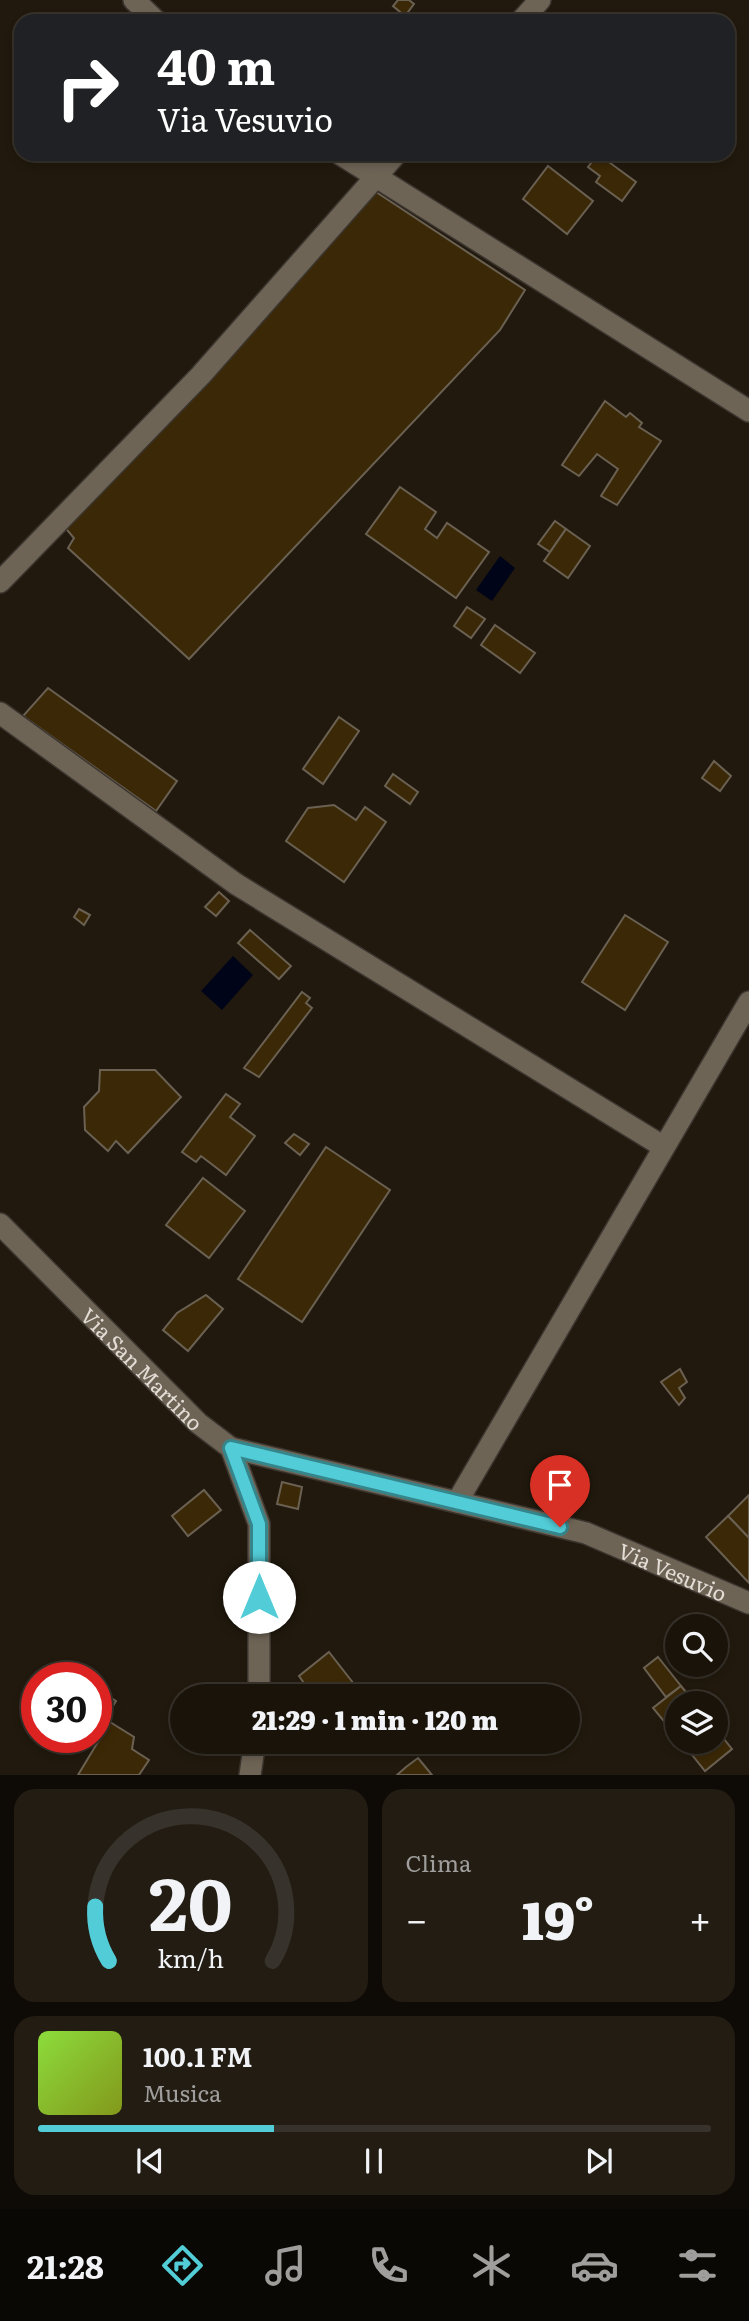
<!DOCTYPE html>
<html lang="it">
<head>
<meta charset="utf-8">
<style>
	:root { --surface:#19130a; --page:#221c13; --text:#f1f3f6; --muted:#9f9e9c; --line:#37322b; --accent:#52ccd6 }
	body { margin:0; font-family:Literata,serif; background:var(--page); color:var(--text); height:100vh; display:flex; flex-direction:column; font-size:26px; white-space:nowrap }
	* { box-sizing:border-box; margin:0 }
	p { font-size:23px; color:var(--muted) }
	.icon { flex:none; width:38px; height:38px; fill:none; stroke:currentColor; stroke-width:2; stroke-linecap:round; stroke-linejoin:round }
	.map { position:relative; height:1775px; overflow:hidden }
	.sheet { display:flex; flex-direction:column; gap:14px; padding:14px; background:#0e0a06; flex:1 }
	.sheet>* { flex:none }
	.top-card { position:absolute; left:14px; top:14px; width:721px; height:147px; border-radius:21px; box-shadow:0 4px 10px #0003,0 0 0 2px var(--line); background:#202124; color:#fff; overflow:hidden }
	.buttons { position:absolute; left:665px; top:1614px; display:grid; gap:14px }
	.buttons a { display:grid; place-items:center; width:63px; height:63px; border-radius:50%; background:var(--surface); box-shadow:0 4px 10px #0003,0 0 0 2px var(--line); font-size:35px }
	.speed { position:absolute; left:21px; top:1662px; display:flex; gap:14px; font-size:35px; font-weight:700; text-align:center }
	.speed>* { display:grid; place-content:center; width:91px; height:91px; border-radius:50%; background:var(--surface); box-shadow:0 4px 10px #0003,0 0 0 2px var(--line); line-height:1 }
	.speed .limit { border:10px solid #d22; background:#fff; color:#111 }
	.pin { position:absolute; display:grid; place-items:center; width:60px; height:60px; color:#fff; margin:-72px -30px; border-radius:50% 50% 50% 0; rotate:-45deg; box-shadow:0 0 7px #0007 }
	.pin .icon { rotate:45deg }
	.me { position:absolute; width:77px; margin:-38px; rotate:0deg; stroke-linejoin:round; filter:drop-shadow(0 0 5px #0008) }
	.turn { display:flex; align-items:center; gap:24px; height:147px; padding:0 28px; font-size:32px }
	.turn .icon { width:91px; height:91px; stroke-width:2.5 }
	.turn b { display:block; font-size:49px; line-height:60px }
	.big { font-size:52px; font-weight:800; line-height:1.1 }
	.sheet .card { flex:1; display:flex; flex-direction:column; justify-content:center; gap:10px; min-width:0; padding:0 24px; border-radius:21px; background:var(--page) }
	.sheet .dial { align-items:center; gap:0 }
	.dial svg { height:182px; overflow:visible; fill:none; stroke:var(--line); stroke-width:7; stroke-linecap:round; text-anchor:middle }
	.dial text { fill:var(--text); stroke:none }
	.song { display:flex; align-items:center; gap:21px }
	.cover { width:84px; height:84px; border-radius:10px; background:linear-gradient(135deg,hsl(90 70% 55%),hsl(70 70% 35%)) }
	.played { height:7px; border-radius:4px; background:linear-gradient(90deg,var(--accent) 35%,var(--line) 35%) }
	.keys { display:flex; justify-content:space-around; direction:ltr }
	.heat { display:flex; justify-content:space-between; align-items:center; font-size:38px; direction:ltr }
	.sheet .tiles { flex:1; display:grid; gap:14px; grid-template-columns:1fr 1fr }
	.card:last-child { grid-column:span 2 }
	.trip { position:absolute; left:170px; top:1684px; width:410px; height:70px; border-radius:35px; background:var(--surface); box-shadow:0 4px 10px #0003,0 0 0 2px var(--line); font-weight:800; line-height:70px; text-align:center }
	.tab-bar { display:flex; height:112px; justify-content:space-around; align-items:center; background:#0a0804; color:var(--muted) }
	.tab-bar .icon { width:49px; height:49px }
	.tab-bar .on { color:var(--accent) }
	.tab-bar b { font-size:32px; color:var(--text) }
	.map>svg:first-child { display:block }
</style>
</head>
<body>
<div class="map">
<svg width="749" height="1775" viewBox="0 0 749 1775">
	<rect width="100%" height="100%" fill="#21190d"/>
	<g fill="#000419">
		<polygon points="500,556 515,568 492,601 476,590"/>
		<polygon points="233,956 253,975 222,1010 201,991"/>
	</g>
	<g fill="#3b2806" stroke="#6a6153" stroke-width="2">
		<polygon points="398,0 409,0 414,4 405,16 393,6"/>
		<polygon points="598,154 636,182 622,201 596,182 600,176 588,167"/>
		<polygon points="548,166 593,201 567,234 523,199"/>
		<polygon points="373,190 525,290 500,330 189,659 68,548 74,538 62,524"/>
		<polygon points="605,401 626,417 630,413 642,423 639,427 661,441 617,505 601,496 618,469 597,454 579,476 562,465"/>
		<polygon points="400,487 436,512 425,529 437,538 447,523 489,552 456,598 366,534"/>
		<polygon points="555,521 566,529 550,552 538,544"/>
		<polygon points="566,529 590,546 568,578 544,561"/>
		<polygon points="467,607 485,619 471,638 454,626"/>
		<polygon points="495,625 535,653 520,673 481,645"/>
		<polygon points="48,688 177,781 156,811 23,716"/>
		<polygon points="339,717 359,731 323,784 303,769"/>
		<polygon points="714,761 731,776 720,791 702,778"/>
		<polygon points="393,774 418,792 410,804 385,786"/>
		<polygon points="334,805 356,820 365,807 386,822 344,882 286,841 308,808"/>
		<polygon points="219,892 229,901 216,916 205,907"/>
		<polygon points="79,909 90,915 84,925 74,917"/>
		<polygon points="625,915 668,942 625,1010 582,982"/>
		<polygon points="250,930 291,966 279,979 238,943"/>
		<polygon points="302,992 310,998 306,1003 312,1008 259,1077 244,1068"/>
		<polygon points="100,1070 155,1070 181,1097 128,1153 116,1141 108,1151 85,1130 84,1107 99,1091"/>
		<polygon points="226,1094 240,1104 230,1117 255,1136 226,1175 201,1156 196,1162 182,1152"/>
		<polygon points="294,1134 309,1144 300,1155 285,1143"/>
		<polygon points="326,1147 390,1190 302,1322 238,1279"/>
		<polygon points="203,1178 245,1211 209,1258 166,1225"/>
		<polygon points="206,1295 223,1309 188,1351 163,1330 177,1313"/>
		<polygon points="680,1369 687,1382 679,1388 685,1398 679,1405 661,1382"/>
		<polygon points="282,1482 302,1487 298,1509 277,1504"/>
		<polygon points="204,1490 221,1510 188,1536 172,1516"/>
		<polygon points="749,1495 749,1538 728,1516"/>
		<polygon points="728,1516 749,1538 749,1583 706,1537"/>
		<polygon points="329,1652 361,1693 359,1696 294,1696 306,1686 299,1676"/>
		<polygon points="658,1657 681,1686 666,1697 644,1668"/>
		<polygon points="681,1686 695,1703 677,1703 677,1737 653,1708"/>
		<polygon points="96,1688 116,1701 104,1720 96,1715"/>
		<polygon points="110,1722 134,1737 132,1749 149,1760 139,1775 78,1775"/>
		<polygon points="716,1729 732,1749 705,1771 681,1741 716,1741"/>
		<polygon points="418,1758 432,1775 397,1775 406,1767"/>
	</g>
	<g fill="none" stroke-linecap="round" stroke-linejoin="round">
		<defs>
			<g id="street">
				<polyline points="134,0 156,21"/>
				<polyline points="521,21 540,0"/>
				<polyline points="340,154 749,411"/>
				<polyline points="0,582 201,375 396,154"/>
				<polyline points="0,713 236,884 664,1147"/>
				<path id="s1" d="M0,1224L198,1423L231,1448L259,1524V1696"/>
				<path id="s2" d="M231,1448L586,1533L749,1603"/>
				<polyline points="457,1502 749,1002"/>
				<polyline points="250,1775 255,1741"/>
			</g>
		</defs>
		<use href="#street" stroke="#3b352f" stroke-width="24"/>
		<use href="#street" stroke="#6e6456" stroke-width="21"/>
	</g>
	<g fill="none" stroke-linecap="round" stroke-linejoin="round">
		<defs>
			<polyline id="route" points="259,1597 259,1524 231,1448 560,1527"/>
		</defs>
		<use href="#route" stroke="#35858b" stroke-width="18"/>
		<use href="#route" stroke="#52ccd6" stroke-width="12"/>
	</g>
	<g text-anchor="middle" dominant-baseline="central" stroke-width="7" stroke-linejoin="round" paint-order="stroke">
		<g font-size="21" fill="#e3ddd5" stroke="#181005">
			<text stroke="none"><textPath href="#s1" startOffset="203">Via San Martino</textPath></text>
			<text stroke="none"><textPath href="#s2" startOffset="460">Via Vesuvio</textPath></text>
		</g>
	</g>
</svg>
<div class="buttons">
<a><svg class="icon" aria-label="search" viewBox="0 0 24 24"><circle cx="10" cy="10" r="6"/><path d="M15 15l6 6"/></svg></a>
<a><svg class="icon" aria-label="layers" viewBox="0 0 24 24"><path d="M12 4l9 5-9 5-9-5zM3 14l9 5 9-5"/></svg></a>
</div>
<div class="speed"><div class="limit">30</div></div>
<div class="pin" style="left:560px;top:1527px;background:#d93025"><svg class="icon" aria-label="arrive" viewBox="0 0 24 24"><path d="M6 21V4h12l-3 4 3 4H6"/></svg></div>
<svg class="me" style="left:259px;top:1597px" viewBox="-20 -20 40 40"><circle r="19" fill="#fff"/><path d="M0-13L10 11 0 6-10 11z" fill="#52ccd6"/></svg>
<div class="trip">21:29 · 1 min · 120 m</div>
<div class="top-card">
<div class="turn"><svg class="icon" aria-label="right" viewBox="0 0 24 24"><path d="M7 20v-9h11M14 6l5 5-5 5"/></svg><div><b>40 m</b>Via Vesuvio</div></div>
</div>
</div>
<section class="sheet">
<div class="tiles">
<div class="card dial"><svg viewBox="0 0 100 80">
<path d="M14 69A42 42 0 1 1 86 69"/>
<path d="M14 69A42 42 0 0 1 8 45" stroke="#52ccd6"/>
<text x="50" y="56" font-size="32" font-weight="700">20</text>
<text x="50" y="72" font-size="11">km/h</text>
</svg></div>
<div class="card"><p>Clima</p>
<div class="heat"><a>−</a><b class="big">19°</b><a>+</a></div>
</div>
<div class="card">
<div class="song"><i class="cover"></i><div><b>100.1 FM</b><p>Musica</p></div></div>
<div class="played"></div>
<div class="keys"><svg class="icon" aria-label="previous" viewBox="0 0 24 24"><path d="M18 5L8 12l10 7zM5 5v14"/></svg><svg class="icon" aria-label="pause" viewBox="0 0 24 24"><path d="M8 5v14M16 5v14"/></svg><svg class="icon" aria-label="next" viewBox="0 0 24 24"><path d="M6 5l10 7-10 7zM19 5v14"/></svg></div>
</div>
</div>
</section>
<nav class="tab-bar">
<b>21:28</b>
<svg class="icon on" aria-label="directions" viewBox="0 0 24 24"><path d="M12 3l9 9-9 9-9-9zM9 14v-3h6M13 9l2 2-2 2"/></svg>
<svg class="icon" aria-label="music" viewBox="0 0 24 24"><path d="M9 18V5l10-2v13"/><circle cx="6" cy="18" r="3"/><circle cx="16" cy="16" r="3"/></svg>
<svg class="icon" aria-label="phone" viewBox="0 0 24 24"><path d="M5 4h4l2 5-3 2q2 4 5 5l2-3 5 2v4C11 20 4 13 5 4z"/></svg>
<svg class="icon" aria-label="climate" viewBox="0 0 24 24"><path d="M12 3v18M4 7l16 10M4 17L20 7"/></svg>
<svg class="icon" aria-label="car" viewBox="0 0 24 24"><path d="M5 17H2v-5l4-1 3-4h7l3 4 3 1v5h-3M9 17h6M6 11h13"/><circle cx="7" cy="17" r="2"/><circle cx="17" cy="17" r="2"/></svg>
<svg class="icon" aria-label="filters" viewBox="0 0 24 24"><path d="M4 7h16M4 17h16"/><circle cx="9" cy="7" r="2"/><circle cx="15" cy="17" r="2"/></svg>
</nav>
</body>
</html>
